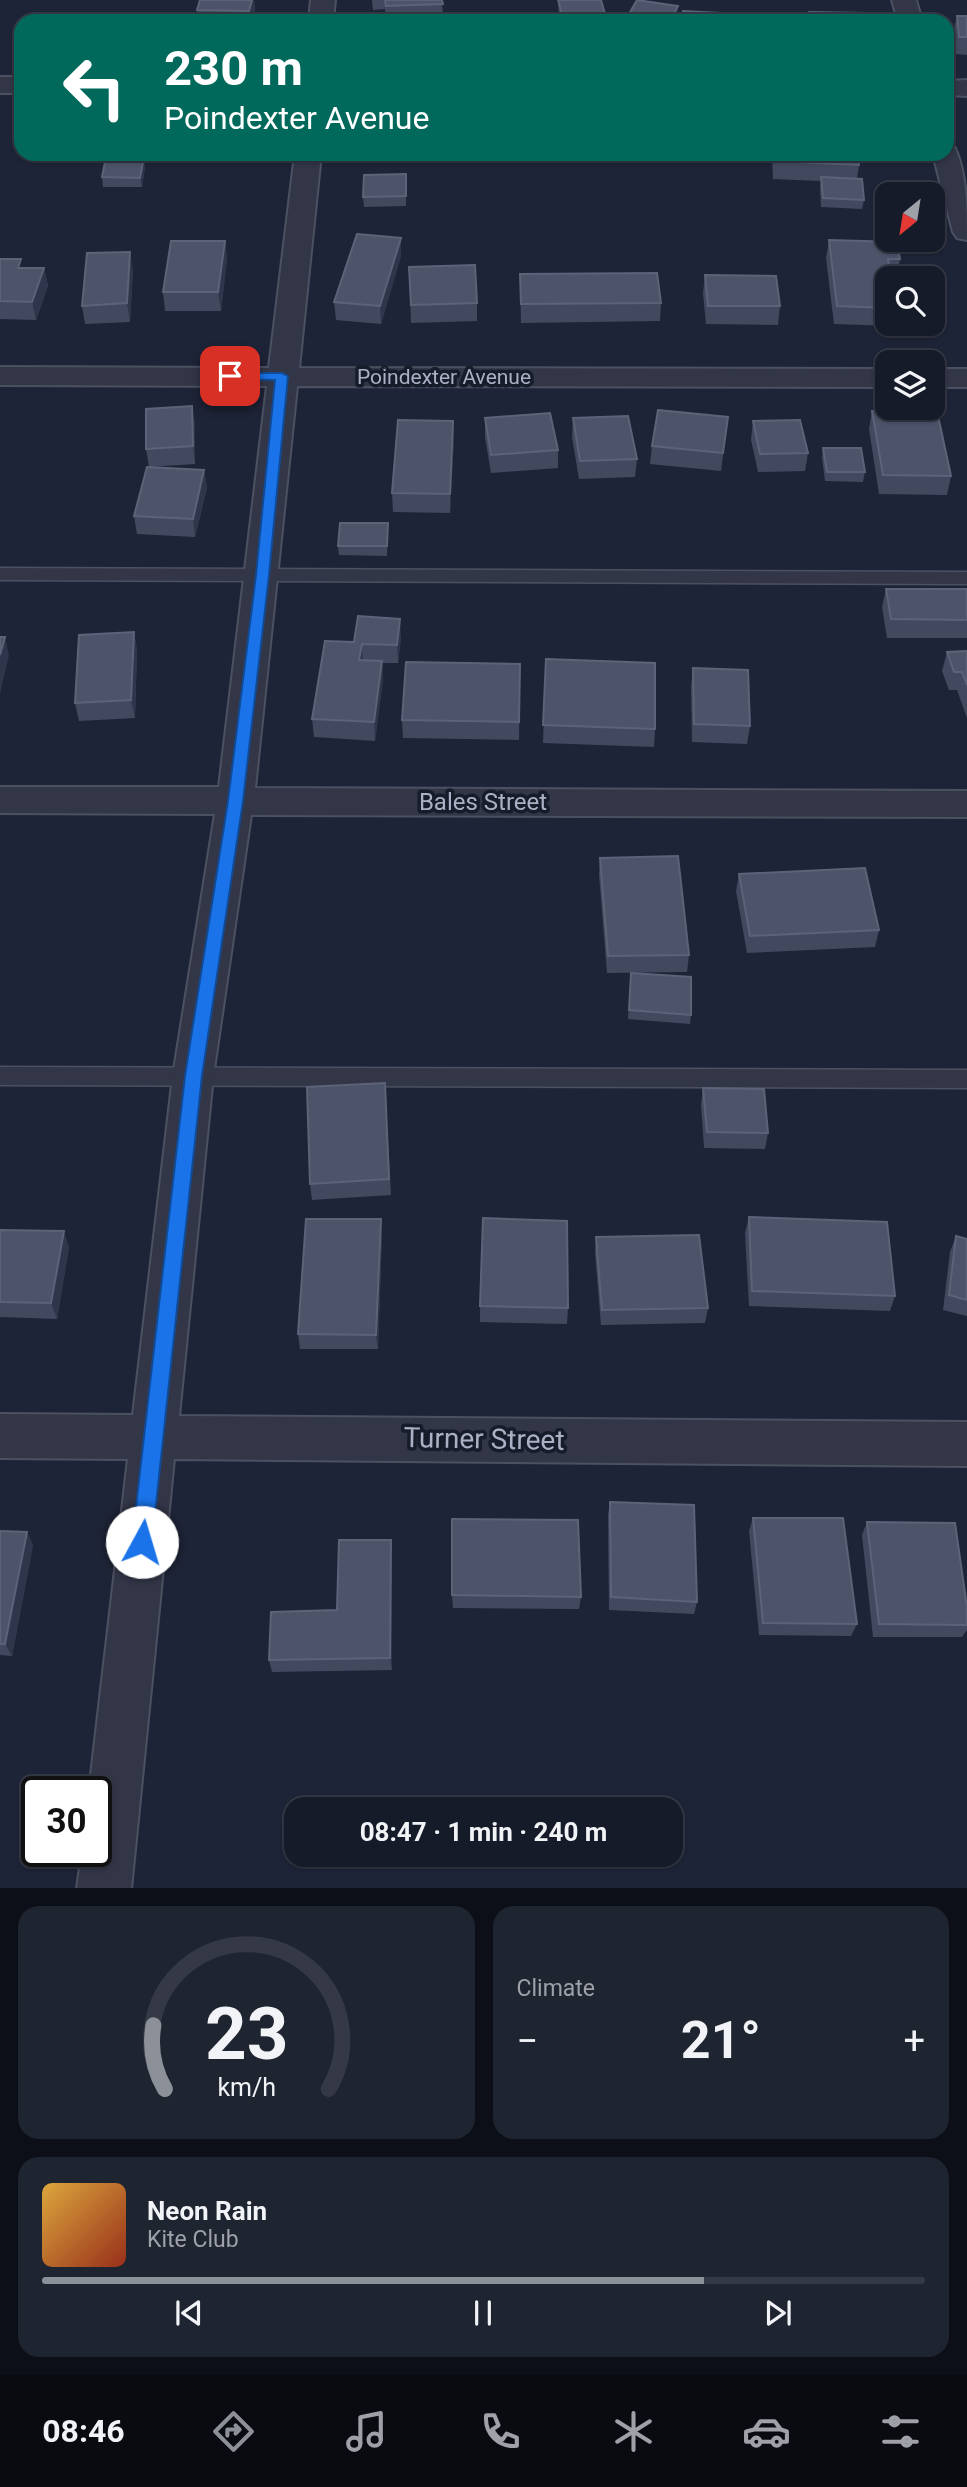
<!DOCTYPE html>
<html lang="en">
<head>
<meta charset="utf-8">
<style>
	:root { --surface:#161b29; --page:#1f2431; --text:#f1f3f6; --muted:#9ea1a8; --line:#353946; --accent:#8c9099 }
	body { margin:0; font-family:Roboto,sans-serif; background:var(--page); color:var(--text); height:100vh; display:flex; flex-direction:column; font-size:26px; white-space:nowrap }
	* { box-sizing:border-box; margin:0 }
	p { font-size:23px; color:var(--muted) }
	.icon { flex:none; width:38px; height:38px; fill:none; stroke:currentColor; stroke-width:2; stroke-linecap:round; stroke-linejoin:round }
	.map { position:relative; height:1888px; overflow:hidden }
	.drawer { display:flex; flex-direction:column; gap:18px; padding:18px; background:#0c0f17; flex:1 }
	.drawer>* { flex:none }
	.guide { position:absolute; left:14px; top:14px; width:940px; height:147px; border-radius:21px; box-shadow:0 2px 5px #0004,0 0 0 2px var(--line); background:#00695c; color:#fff; overflow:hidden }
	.needle { width:46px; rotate:210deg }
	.buttons { position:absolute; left:875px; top:182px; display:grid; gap:14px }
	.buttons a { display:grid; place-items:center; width:70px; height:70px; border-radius:14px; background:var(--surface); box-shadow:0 2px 5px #0004,0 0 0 2px var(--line); font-size:35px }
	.speed { position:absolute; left:21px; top:1776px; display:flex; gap:14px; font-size:35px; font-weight:700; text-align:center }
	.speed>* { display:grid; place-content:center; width:91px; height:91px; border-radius:50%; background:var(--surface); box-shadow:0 2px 5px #0004,0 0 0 2px var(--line); line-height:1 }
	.speed .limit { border:4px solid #111; border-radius:10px; background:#fff; color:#111 }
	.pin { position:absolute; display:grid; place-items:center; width:60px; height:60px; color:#fff; margin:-30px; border-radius:14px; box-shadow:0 4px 10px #0006 }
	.me { position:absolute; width:77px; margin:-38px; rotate:6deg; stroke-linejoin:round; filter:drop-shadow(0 0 5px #0008) }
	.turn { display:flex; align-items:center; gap:24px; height:147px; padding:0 35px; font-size:32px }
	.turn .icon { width:91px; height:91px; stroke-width:2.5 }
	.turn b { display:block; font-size:49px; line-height:60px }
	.big { font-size:52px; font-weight:700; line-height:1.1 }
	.drawer .widget { flex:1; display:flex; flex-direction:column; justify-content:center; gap:10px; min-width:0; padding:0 24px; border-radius:21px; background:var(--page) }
	.drawer .dial { align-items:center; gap:0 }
	.dial svg { height:182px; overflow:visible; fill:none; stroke:var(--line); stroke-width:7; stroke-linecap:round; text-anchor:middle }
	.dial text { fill:var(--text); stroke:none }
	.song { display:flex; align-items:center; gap:21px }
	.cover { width:84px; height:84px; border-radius:10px; background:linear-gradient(135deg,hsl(40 70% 55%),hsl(10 70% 35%)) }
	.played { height:7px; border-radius:4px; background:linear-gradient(90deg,var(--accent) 75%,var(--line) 75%) }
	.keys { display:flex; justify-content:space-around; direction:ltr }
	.heat { display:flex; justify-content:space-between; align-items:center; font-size:38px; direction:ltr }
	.drawer .tiles { flex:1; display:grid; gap:18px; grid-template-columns:1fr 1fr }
	.widget:last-child { grid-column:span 2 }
	.trip { position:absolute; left:284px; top:1797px; width:399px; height:70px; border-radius:21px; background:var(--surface); box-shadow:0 2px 5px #0004,0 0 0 2px var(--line); font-weight:700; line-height:70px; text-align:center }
	.tab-bar { display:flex; height:112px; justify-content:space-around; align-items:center; background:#090b10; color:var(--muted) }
	.tab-bar .icon { width:49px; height:49px }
	.tab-bar .active { color:var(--accent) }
	.tab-bar b { font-size:32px; color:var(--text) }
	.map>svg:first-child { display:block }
</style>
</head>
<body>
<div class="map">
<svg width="967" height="1889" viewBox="0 0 967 1889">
	<rect width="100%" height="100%" fill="#1e2437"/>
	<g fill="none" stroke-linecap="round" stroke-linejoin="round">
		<defs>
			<g id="lane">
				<polygon points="0,568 967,572 967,584 0,580"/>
				<polygon points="0,1067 967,1070 967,1088 0,1085"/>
			</g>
			<g id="street">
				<polygon points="311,0 335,0 333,21 309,21"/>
				<polygon points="892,0 916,0 922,21 898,21"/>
				<rect x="0" y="77" width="21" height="16"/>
				<polygon points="967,80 967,96 947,95 947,81"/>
				<path d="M947,146L955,148C967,174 967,211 967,240L957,238L953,232L933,154H947Z"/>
				<polygon points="295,154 321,154 299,368 887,369 887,387 297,386 255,788 967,791 967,817 251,815 213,1076 179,1416 967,1422 967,1466 174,1459 131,1889 77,1889 82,1852 96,1852 96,1792 89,1792 128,1459 0,1458 0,1414 133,1415 173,1076 215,814 0,813 0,787 219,787 267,386 0,385 0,367 269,368"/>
				<rect x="933" y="369" width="34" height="18"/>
			</g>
		</defs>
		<use href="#lane" stroke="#4c5162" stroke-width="3"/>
		<use href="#street" stroke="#4c5162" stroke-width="4"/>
		<use href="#lane" fill="#323647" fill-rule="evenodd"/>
		<use href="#street" fill="#323647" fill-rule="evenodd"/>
	</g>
	<g fill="#42495f">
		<polygon points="200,0 254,0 255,11 253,21 198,21 197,10"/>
		<polygon points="372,0 442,0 443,21 386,21 385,9 373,10"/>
		<polygon points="558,0 607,21 559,21"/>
		<polygon points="957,16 967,16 967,55 956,54 953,33"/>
		<polygon points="364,154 407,154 407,157 364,156"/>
		<polygon points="418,154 473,154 472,162 418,161"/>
		<rect x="491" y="154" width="39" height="7"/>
		<polygon points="772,154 858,154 859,165 857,179 864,200 862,209 821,207 820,187 821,181 773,179"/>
		<polygon points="145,166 142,187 103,187 102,177"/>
		<polygon points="406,174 406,206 364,207 363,197"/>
		<polygon points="401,238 401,256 381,324 336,320 334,302"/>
		<polygon points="829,240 900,259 896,278 887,278 887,324 892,324 892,326 834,324 826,258"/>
		<polygon points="225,241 227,259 221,311 165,311 163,292"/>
		<polygon points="0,259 22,268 44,268 48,286 36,320 0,319"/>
		<polygon points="409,267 477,303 477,321 411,323"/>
		<polygon points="133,270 130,322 85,324 82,306"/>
		<polygon points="520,274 661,303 660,321 521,323"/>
		<polygon points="705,275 780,306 778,325 706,324 703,293"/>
		<polygon points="192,406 195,425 195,464 149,467 146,449"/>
		<polygon points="872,411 951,476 947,495 879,494 869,429"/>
		<polygon points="728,417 721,471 650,464 652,446"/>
		<polygon points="485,418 558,450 558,468 491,473 485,437"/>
		<polygon points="573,418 637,459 635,477 579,479 572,437"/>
		<polygon points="453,421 454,439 450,513 393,512 392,493"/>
		<polygon points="753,421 808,453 805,471 758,472 751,440"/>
		<polygon points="823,448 865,472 863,482 825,481 822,457"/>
		<polygon points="204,470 207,488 195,537 137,534 134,516"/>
		<polygon points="388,523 387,556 339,555 338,546"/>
		<polygon points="886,589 967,589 967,638 887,638 882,607"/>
		<polygon points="134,632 137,650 135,718 79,721 75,703"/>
		<polygon points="401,637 398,663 382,663 383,679 375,741 314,737 312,719 354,642"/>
		<polygon points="967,651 967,718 957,690 949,690 942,671 947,652"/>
		<polygon points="546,659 655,729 654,747 543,743"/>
		<polygon points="520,664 519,740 403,738 402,720"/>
		<polygon points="693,668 750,726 747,744 692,742 691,686"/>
		<polygon points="600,858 689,955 687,972 607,973 599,875"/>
		<polygon points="739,874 879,930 875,947 747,953 736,891"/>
		<polygon points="631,973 691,1015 690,1024 628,1019"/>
		<polygon points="385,1083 391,1195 312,1200 310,1184"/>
		<polygon points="703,1088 768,1133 765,1149 704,1148 701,1105"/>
		<polygon points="749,1217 895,1296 890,1311 749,1306 745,1233"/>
		<polygon points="0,1230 69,1247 57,1319 0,1317"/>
		<polygon points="382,1235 378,1349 300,1349 298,1334"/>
		<polygon points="956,1236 967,1239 967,1316 943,1310 950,1252"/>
		<polygon points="596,1237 708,1308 705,1323 601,1325 595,1253"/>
		<polygon points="480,1306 568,1308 567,1324 480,1322"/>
		<polygon points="610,1502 697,1602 694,1614 609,1610 608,1515"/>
		<polygon points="753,1518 857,1624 851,1636 759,1635 749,1531"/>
		<polygon points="867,1522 967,1607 967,1630 962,1637 873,1637 862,1535"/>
		<polygon points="0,1531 27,1532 33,1545 12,1656 0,1655"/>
		<polygon points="392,1552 392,1670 272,1672 269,1660 337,1610"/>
		<polygon points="452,1595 581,1597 579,1609 453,1608"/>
	</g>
	<g fill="#2f354a">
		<polygon points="252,0 254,0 255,11 253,21 250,21 249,11"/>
		<polygon points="678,6 677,21 670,21"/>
		<polygon points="144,157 145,166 142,187 140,178"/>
		<polygon points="401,238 401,256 381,324 380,306"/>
		<polygon points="225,241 227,259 221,311 218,292"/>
		<polygon points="130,252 133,270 130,322 127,303"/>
		<polygon points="44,268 48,286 36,320 32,302"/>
		<polygon points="192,406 195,425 195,464 193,446"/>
		<polygon points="453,421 454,439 450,513 450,494"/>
		<polygon points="204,470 207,488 195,537 193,519"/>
		<polygon points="400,619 401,637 398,663 397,645"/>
		<polygon points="134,632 137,650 135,718 131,700"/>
		<polygon points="5,637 9,655 0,694 0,655"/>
		<polygon points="362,644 363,662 359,660"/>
		<polygon points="382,661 383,679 375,741 374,722"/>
		<polygon points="381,1219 382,1235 378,1349 376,1335"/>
		<polygon points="64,1231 69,1247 57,1319 51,1303"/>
		<polygon points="27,1532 33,1545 12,1656 5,1644"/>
		<polygon points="391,1540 392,1552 392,1670 390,1658"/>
	</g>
	<g fill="#4d546a" stroke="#5c6278" stroke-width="2">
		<polygon points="200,0 252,0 249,11 197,10"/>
		<polygon points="385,0 442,0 443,4 386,6"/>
		<polygon points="558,0 601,0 607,21 564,21"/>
		<polygon points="637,0 678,6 670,21 625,21"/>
		<polygon points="683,11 740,14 739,21 682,21"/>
		<polygon points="809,12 867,13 868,21 810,21"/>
		<polygon points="748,13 805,16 805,21 748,21"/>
		<polygon points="957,16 967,16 967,37 959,37"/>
		<polygon points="775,154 858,154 859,165 775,161"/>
		<polygon points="106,157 144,157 140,178 102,177"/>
		<polygon points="406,174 406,196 363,197 364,175"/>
		<polygon points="821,177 862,179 864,200 823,198"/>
		<polygon points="357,234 401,238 380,306 334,302"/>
		<polygon points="829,240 897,242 900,259 888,259 891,278 887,278 887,308 837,306"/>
		<polygon points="171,241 225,241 218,292 163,292"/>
		<polygon points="130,252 127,303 82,306 87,253"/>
		<polygon points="0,259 21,259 18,268 44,268 32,302 0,301"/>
		<polygon points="475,265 477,303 411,305 409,267"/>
		<polygon points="657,273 661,303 521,304 520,274"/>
		<polygon points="705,275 776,276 780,306 708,306"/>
		<polygon points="192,406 193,446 146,449 146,409"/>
		<polygon points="658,410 728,417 723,453 652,446"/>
		<polygon points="872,411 937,411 951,476 883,475"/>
		<polygon points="550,413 558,450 491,455 485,418"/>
		<polygon points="628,416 637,459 580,461 573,418"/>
		<polygon points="398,420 453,421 450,494 392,493"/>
		<polygon points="800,420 808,453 760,454 753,421"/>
		<polygon points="823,448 861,448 865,472 827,472"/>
		<polygon points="147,467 204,470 193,519 134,516"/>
		<polygon points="340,523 388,523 387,546 338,546"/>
		<polygon points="886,589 967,589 967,620 891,619"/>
		<polygon points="358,616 400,619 397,645 362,644 359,660 382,661 374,722 312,719 325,641 354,642"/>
		<polygon points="134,632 131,700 75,703 79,635"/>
		<polygon points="0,637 5,637 0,655"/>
		<polygon points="967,651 967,685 962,672 954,672 947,652"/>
		<polygon points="546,659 655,663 655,729 543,725"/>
		<polygon points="406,662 520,664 519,722 402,720"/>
		<polygon points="693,668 748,670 750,726 694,724"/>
		<polygon points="678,856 689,955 608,956 600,858"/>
		<polygon points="865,868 879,930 750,936 739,874"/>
		<polygon points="631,973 691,977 691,1015 629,1010"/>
		<polygon points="385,1083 389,1179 310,1184 307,1087"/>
		<polygon points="703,1088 764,1089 768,1133 707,1132"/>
		<polygon points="749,1217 887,1222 895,1296 752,1291"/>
		<polygon points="483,1218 567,1221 568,1308 480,1306"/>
		<polygon points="306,1219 381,1219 376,1335 298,1334"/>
		<polygon points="0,1230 64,1231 51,1303 0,1302"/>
		<polygon points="699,1235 708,1308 602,1310 596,1237"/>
		<polygon points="956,1236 967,1239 967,1300 949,1295"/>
		<polygon points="610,1502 694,1505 697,1602 611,1597"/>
		<polygon points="753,1518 843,1518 857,1624 763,1623"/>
		<polygon points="452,1519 578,1520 581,1597 452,1595"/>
		<polygon points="867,1522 955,1523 967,1607 967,1625 879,1624"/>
		<polygon points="0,1531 27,1532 5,1644 0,1644"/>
		<polygon points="339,1540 391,1540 390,1658 269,1660 271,1612 337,1610"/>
	</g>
	<polygon fill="#1a73e8" stroke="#114b97" stroke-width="2" points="230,373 282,373 288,376 269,575 243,801 202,1076 152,1542 149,1549 142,1552 135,1549 132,1542 185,1076 228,801 256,575 275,380 226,379 224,376"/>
	<g text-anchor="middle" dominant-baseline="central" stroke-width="7" stroke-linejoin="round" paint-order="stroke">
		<g font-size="21" fill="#abb0c4" stroke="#171c2b">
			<text x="444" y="377">Poindexter Avenue</text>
		</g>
		<g font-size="24" fill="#abb0c4" stroke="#171c2b">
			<text x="483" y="802">Bales Street</text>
		</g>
		<g font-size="28" fill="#abb0c4" stroke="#171c2b">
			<text transform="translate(484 1439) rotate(1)">Turner Street</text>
		</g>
	</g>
</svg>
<div class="buttons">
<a><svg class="needle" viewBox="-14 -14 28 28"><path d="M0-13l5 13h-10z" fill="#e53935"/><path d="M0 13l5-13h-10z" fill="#9ea1a8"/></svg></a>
<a><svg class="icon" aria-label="search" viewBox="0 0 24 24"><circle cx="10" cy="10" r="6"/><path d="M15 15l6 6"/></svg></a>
<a><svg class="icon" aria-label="layers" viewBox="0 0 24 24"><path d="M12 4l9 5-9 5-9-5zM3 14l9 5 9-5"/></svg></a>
</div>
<div class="speed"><div class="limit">30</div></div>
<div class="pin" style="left:230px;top:376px;background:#d93025"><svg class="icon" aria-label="arrive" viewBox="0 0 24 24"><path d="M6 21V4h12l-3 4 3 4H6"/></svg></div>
<svg class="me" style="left:142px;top:1542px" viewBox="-20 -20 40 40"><circle r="19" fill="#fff"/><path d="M0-13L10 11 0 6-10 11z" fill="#1a73e8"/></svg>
<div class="trip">08:47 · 1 min · 240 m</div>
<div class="guide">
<div class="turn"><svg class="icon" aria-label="left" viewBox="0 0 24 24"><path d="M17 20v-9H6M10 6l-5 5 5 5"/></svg><div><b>230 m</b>Poindexter Avenue</div></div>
</div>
</div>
<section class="drawer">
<div class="tiles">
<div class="widget dial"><svg viewBox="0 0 100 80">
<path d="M14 69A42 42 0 1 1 86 69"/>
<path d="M14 69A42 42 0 0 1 9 41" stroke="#8c9099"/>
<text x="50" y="56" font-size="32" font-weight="700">23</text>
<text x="50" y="72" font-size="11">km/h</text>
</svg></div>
<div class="widget"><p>Climate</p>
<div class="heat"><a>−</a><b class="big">21°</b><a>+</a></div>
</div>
<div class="widget">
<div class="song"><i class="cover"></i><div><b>Neon Rain</b><p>Kite Club</p></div></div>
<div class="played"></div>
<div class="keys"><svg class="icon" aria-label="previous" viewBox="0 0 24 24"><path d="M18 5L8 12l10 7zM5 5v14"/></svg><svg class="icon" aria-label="pause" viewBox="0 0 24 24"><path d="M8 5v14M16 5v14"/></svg><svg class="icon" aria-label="next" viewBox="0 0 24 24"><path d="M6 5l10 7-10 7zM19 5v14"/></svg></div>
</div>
</div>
</section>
<nav class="tab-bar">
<b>08:46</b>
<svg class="icon active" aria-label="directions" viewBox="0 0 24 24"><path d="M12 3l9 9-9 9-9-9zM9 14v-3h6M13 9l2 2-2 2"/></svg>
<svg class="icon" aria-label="music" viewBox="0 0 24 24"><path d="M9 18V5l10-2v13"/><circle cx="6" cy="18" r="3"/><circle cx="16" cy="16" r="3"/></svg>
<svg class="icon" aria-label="phone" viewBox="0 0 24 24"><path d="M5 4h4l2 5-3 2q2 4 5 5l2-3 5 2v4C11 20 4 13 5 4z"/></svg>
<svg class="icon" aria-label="climate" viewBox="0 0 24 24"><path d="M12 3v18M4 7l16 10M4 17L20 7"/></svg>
<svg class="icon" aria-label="car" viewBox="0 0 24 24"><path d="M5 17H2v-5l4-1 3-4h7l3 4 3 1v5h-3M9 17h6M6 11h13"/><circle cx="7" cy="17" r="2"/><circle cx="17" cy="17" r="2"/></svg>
<svg class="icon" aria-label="filters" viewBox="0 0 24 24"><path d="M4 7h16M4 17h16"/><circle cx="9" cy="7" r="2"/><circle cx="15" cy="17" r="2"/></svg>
</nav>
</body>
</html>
